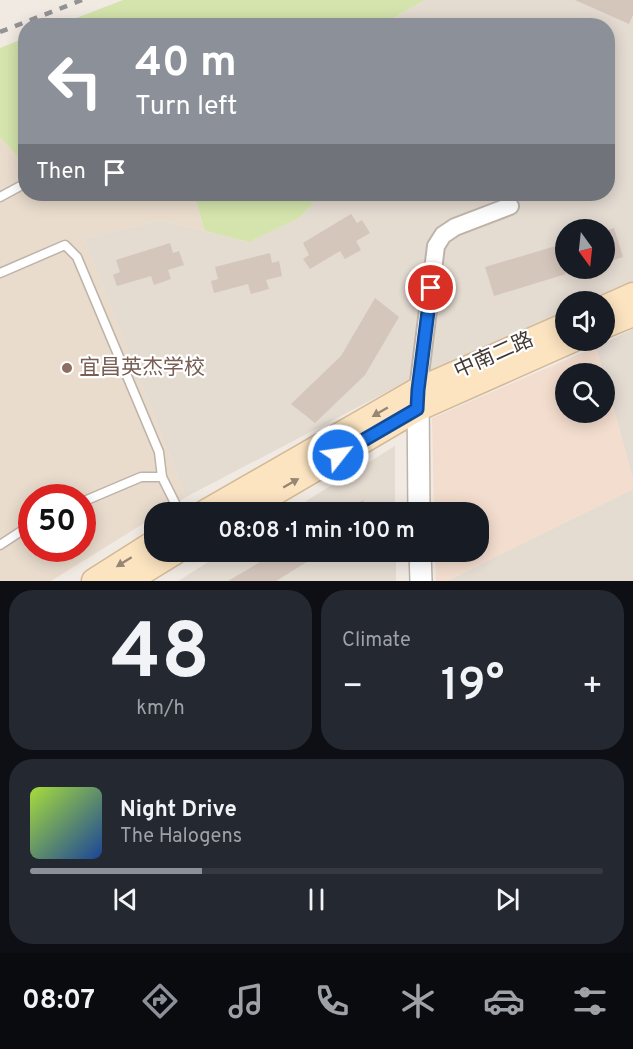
<!DOCTYPE html>
<html lang="en">
<head>
<meta charset="utf-8">
<style>
	:root { --surface:#171b24; --page:#242831; --text:#f1f3f6; --muted:#9ea1a6; --line:#363941; --accent:#8c9099 }
	body { margin:0; font-family:Overpass,"Noto Sans SC",sans-serif; background:var(--page); color:var(--text); height:100vh; display:flex; flex-direction:column; font-size:22px; white-space:nowrap }
	* { box-sizing:border-box; margin:0 }
	p { font-size:20px; color:var(--muted) }
	.icon { flex:none; width:33px; height:33px; fill:none; stroke:currentColor; stroke-width:2; stroke-linecap:round; stroke-linejoin:round }
	.map { position:relative; height:581px; overflow:hidden }
	.sheet { display:flex; flex-direction:column; gap:9px; padding:9px; background:#0d0f14; flex:1 }
	.sheet>* { flex:none }
	.hud { position:absolute; left:18px; top:18px; width:597px; height:183px; border-radius:24px; box-shadow:0 3px 15px #0003; background:#8c9099; color:#fff; overflow:hidden }
	.needle { width:39px; rotate:165deg }
	.buttons { position:absolute; left:555px; top:219px; display:grid; gap:12px }
	.buttons a { display:grid; place-items:center; width:60px; height:60px; border-radius:50%; background:var(--surface); box-shadow:0 3px 15px #0003; font-size:30px }
	.speed { position:absolute; left:18px; top:484px; display:flex; gap:12px; font-size:30px; font-weight:700; text-align:center }
	.speed>* { display:grid; place-content:center; width:78px; height:78px; border-radius:50%; background:var(--surface); box-shadow:0 3px 15px #0003; line-height:1 }
	.speed .limit { border:9px solid #d22; background:#fff; color:#111 }
	.pin { position:absolute; display:grid; place-items:center; width:51px; height:51px; color:#fff; margin:-26px; border:3px solid #fff; border-radius:50%; box-shadow:0 2px 6px #0007 }
	.me { position:absolute; width:66px; margin:-33px; rotate:60deg; stroke-linejoin:round; filter:drop-shadow(0 0 4px #0008) }
	.turn { display:flex; align-items:center; gap:21px; height:126px; padding:0 18px; font-size:27px }
	.turn .icon { width:78px; height:78px; stroke-width:2.5 }
	.turn b { display:block; font-size:42px; line-height:51px }
	.then { display:flex; align-items:center; height:57px; padding:0 18px; background:#0003; gap:12px; font-size:22px }
	.big { font-size:45px; font-weight:600; line-height:1.1 }
	.sheet .widget { flex:1; display:flex; flex-direction:column; justify-content:center; gap:9px; min-width:0; padding:0 21px; border-radius:24px; background:var(--page) }
	.sheet .dial { align-items:center; gap:0 }
	.dial b { font-size:78px; line-height:1 }
	.song { display:flex; align-items:center; gap:18px }
	.cover { width:72px; height:72px; border-radius:9px; background:linear-gradient(135deg,hsl(80 70% 55%),hsl(220 70% 35%)) }
	.played { height:6px; border-radius:3px; background:linear-gradient(90deg,var(--accent) 30%,var(--line) 30%) }
	.keys { display:flex; justify-content:space-around; direction:ltr }
	.heat { display:flex; justify-content:space-between; align-items:center; font-size:33px; direction:ltr }
	.sheet .tiles { flex:1; display:grid; gap:9px; grid-template-columns:1fr 1fr }
	.widget:last-child { grid-column:span 2 }
	.trip { position:absolute; left:144px; top:502px; width:345px; height:60px; border-radius:24px; background:var(--surface); box-shadow:0 3px 15px #0003; font-weight:600; line-height:60px; text-align:center }
	.dock { display:flex; height:96px; justify-content:space-around; align-items:center; background:#090b0e; color:var(--muted) }
	.dock .icon { width:42px; height:42px }
	.dock .on { color:var(--accent) }
	.dock b { font-size:27px; color:var(--text) }
	.map>svg:first-child { display:block }
</style>
</head>
<body>
<div class="map">
<svg width="633" height="581" viewBox="0 0 633 581">
	<rect width="100%" height="100%" fill="#f1eae3"/>
	<g fill="#e4dbd1" fill-rule="evenodd">
		<path d="M425,0H633V283L590,301L566,302L565,312L400,385L186,497L84,238L161,220L249,242L299,218L322,194H608V26L381,25ZM566,230H604V268H566Z"/>
		<polygon points="633,329 633,479 604,374 603,373 596,347"/>
		<polygon points="395,446 395,513 287,513"/>
		<polygon points="633,489 633,581 447,581"/>
		<polygon points="224,552 396,552 396,581 178,581"/>
	</g>
	<polygon fill="#f3ddce" points="596,347 603,373 566,374 566,412 604,412 605,378 633,479 633,489 447,581 436,581 435,552 478,552 478,513 434,513 432,418"/>
	<path fill="#e9dccd" fill-rule="evenodd" d="M0,137L25,165L26,194H52L55,197L65,194H194L205,231L161,220L84,238L186,497L161,513H154V517L51,581H0ZM32,498H82V549H32Z"/>
	<g fill="#d4e4ac">
		<polygon points="123,0 425,0 381,25 58,25"/>
		<polygon points="25,38 25,165 0,137 0,48"/>
		<polygon points="194,194 322,194 299,218 249,242 205,231"/>
	</g>
	<g fill="#d5c6bc">
		<polygon points="575,0 633,0 633,15 629,24"/>
		<polygon points="351,214 357,223 362,220 370,233 356,241 361,250 345,259 340,251 310,269 303,259 309,255 303,243"/>
		<polygon points="614,228 623,257 604,263 604,231"/>
		<polygon points="170,243 173,253 179,251 184,265 168,270 171,279 154,285 151,276 117,286 113,275 120,272 116,260"/>
		<polygon points="566,243 566,274 494,296 485,267"/>
		<polygon points="270,253 272,263 279,261 282,276 266,280 269,289 251,294 248,284 214,293 211,281 218,279 215,267"/>
		<polygon points="375,298 399,317 365,375 315,423 291,404 341,356"/>
		<polygon points="363,500 371,513 341,513"/>
		<polygon points="277,552 323,552 276,581 228,581"/>
	</g>
	<g fill="none" stroke-linecap="round" stroke-linejoin="round">
		<defs>
			<g id="service">
				<polyline points="0,197 26,183"/>
				<polyline points="0,273 65,245 77,257 159,452 162,477 180,513"/>
				<polyline points="82,502 141,477 162,477"/>
				<polyline points="0,545 32,524"/>
			</g>
			<polyline id="minor" points="418,390 436,246 443,235 455,227 510,206"/>
			<g id="tertiary">
				<polyline points="418,394 419,513"/>
				<polyline points="420,552 421,581"/>
			</g>
			<g id="secondary">
				<polyline points="604,308 633,295"/>
				<polyline points="604,326 633,314"/>
				<polyline points="204,513 418,390 566,325"/>
				<polyline points="240,513 417,409 572,340"/>
				<polyline points="94,581 154,543"/>
				<polyline points="128,581 175,552"/>
			</g>
		</defs>
		<use href="#service" stroke="#beb3a9" stroke-width="11"/>
		<use href="#minor" stroke="#beb3a9" stroke-width="20"/>
		<use href="#tertiary" stroke="#beb3a9" stroke-width="24"/>
		<use href="#secondary" stroke="#d2b896" stroke-width="27"/>
		<use href="#service" stroke="#fff" stroke-width="8"/>
		<use href="#minor" stroke="#fff" stroke-width="16"/>
		<use href="#tertiary" stroke="#fff" stroke-width="21"/>
		<use href="#secondary" stroke="#fce4c1" stroke-width="24"/>
		<polyline stroke="#939393" stroke-width="4.5" stroke-dasharray="8 8" stroke-linecap="butt" points="0,32 82,0"/>
	</g>
	<defs><path id="oneway-solid" d="M-6-.8H1V-3.2L6.5 0L1 3.2V.8H-6Z" transform="scale(1.5)"/></defs>
	<g fill="#968673">
		<use href="#oneway-solid" transform="translate(380 412) rotate(150)"/>
		<use href="#oneway-solid" transform="translate(291 483) rotate(-30)"/>
		<use href="#oneway-solid" transform="translate(124 562) rotate(148)"/>
	</g>
	<g fill="none" stroke-linecap="round" stroke-linejoin="round">
		<defs>
			<polyline id="route" points="338,455 417,409 418,390 431,288"/>
		</defs>
		<use href="#route" stroke="#114b97" stroke-width="15"/>
		<use href="#route" stroke="#1a73e8" stroke-width="10"/>
	</g>
	<circle fill="#8d6e63" stroke="#fff" stroke-width="2" cx="67" cy="368" r="6"/>
	<g text-anchor="middle" dominant-baseline="central" stroke-width="4.5" stroke-linejoin="round" paint-order="stroke">
		<g font-size="21" fill="#423a33" stroke="#fff">
			<text transform="translate(494 356) rotate(-24)">中南二路</text>
		</g>
		<g font-size="21" fill="#785e54" stroke="#fff" text-anchor="start">
			<text x="79" y="368">宜昌英杰学校</text>
		</g>
	</g>
</svg>
<div class="buttons">
<a><svg class="needle" viewBox="-14 -14 28 28"><path d="M0-13l5 13h-10z" fill="#e53935"/><path d="M0 13l5-13h-10z" fill="#9ea1a6"/></svg></a>
<a><svg class="icon" aria-label="sound" viewBox="0 0 24 24"><path d="M4 9h4l5-4v14l-5-4H4zM17 9q2 3 0 6"/></svg></a>
<a><svg class="icon" aria-label="search" viewBox="0 0 24 24"><circle cx="10" cy="10" r="6"/><path d="M15 15l6 6"/></svg></a>
</div>
<div class="speed"><div class="limit">50</div></div>
<div class="pin" style="left:431px;top:288px;background:#d93025"><svg class="icon" aria-label="arrive" viewBox="0 0 24 24"><path d="M6 21V4h12l-3 4 3 4H6"/></svg></div>
<svg class="me" style="left:338px;top:455px" viewBox="-20 -20 40 40"><circle r="17" fill="#1a73e8" stroke="#fff" stroke-width="3"/><path d="M0-11L8 9 0 5-8 9z" fill="#fff"/></svg>
<div class="trip">08:08 · 1 min · 100 m</div>
<div class="hud">
<div class="turn"><svg class="icon" aria-label="left" viewBox="0 0 24 24"><path d="M17 20v-9H6M10 6l-5 5 5 5"/></svg><div><b>40 m</b>Turn left</div></div>
<div class="then">Then<svg class="icon" aria-label="arrive" viewBox="0 0 24 24"><path d="M6 21V4h12l-3 4 3 4H6"/></svg></div>
</div>
</div>
<section class="sheet">
<div class="tiles">
<div class="widget dial"><b>48</b><p>km/h</p></div>
<div class="widget"><p>Climate</p>
<div class="heat"><a>−</a><b class="big">19°</b><a>+</a></div>
</div>
<div class="widget">
<div class="song"><i class="cover"></i><div><b>Night Drive</b><p>The Halogens</p></div></div>
<div class="played"></div>
<div class="keys"><svg class="icon" aria-label="previous" viewBox="0 0 24 24"><path d="M18 5L8 12l10 7zM5 5v14"/></svg><svg class="icon" aria-label="pause" viewBox="0 0 24 24"><path d="M8 5v14M16 5v14"/></svg><svg class="icon" aria-label="next" viewBox="0 0 24 24"><path d="M6 5l10 7-10 7zM19 5v14"/></svg></div>
</div>
</div>
</section>
<nav class="dock">
<b>08:07</b>
<svg class="icon on" aria-label="directions" viewBox="0 0 24 24"><path d="M12 3l9 9-9 9-9-9zM9 14v-3h6M13 9l2 2-2 2"/></svg>
<svg class="icon" aria-label="music" viewBox="0 0 24 24"><path d="M9 18V5l10-2v13"/><circle cx="6" cy="18" r="3"/><circle cx="16" cy="16" r="3"/></svg>
<svg class="icon" aria-label="phone" viewBox="0 0 24 24"><path d="M5 4h4l2 5-3 2q2 4 5 5l2-3 5 2v4C11 20 4 13 5 4z"/></svg>
<svg class="icon" aria-label="climate" viewBox="0 0 24 24"><path d="M12 3v18M4 7l16 10M4 17L20 7"/></svg>
<svg class="icon" aria-label="car" viewBox="0 0 24 24"><path d="M5 17H2v-5l4-1 3-4h7l3 4 3 1v5h-3M9 17h6M6 11h13"/><circle cx="7" cy="17" r="2"/><circle cx="17" cy="17" r="2"/></svg>
<svg class="icon" aria-label="filters" viewBox="0 0 24 24"><path d="M4 7h16M4 17h16"/><circle cx="9" cy="7" r="2"/><circle cx="15" cy="17" r="2"/></svg>
</nav>
</body>
</html>
